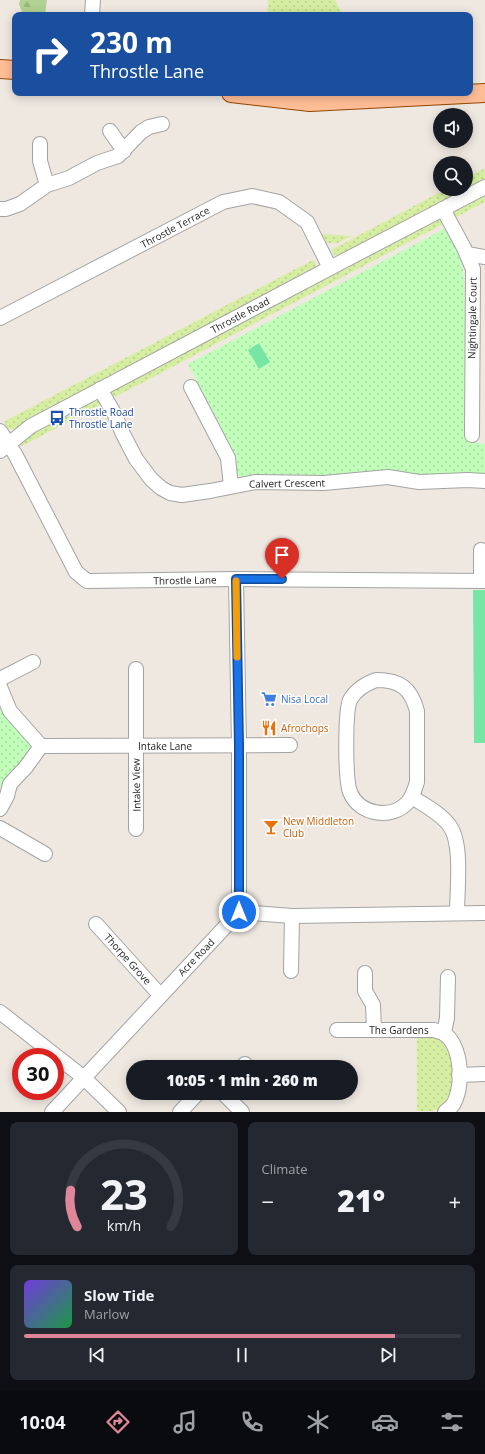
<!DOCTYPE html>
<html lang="en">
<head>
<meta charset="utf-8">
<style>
	:root { --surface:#171b24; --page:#242831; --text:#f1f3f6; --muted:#9ea1a6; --line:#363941; --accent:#df8699 }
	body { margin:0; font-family:"Open Sans",sans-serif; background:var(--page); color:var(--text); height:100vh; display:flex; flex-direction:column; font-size:15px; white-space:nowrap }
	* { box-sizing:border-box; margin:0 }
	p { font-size:13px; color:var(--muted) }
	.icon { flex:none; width:22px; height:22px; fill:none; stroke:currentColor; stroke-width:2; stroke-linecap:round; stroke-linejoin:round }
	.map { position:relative; height:1112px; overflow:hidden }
	.drawer { display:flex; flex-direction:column; gap:10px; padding:10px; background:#0d0f14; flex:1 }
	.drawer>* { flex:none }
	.top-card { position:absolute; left:12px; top:12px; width:461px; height:84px; border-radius:8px; box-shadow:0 2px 10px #0003; background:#1a4fa0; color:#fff; overflow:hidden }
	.controls { position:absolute; left:433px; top:108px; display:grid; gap:8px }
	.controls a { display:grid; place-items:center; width:40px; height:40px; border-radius:50%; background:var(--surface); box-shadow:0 2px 10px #0003; font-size:20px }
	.speed { position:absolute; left:12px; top:1048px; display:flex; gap:8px; font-size:20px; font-weight:700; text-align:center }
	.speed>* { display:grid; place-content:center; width:52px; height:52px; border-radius:50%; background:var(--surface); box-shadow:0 2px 10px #0003; line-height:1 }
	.speed .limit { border:6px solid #d22; background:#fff; color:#111 }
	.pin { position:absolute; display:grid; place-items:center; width:34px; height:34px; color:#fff; margin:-41px -17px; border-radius:50% 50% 50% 0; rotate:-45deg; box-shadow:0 0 4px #0007 }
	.pin .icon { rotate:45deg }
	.me { position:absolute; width:44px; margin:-22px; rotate:0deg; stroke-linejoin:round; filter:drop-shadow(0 0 3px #0008) }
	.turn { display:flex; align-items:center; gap:14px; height:84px; padding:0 12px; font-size:18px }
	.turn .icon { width:52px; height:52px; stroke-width:2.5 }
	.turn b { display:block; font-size:28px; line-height:34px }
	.big { font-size:30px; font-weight:800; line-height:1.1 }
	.drawer .widget { flex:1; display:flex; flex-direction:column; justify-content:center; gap:6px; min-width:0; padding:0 14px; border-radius:8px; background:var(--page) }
	.drawer .dial { align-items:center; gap:0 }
	.dial svg { height:104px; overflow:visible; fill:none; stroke:var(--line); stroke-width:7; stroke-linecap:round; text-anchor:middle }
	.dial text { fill:var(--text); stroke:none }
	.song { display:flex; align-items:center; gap:12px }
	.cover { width:48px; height:48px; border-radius:6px; background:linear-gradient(135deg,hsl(260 70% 55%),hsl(140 70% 35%)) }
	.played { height:4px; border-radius:2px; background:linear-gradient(90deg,var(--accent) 85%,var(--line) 85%) }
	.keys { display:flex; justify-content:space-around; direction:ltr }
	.heat { display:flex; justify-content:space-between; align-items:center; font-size:22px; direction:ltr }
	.drawer .tiles { flex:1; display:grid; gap:10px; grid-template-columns:1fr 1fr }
	.widget:last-child { grid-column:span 2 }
	.trip { position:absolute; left:126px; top:1060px; width:232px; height:40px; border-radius:20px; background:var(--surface); box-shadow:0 2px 10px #0003; font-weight:800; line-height:40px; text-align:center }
	.tab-bar { display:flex; height:64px; justify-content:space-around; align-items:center; background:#090b0e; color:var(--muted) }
	.tab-bar .icon { width:28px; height:28px }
	.tab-bar .active { color:var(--accent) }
	.tab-bar b { font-size:18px; color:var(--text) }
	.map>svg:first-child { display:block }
</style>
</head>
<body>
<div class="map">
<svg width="485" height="1112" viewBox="0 0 485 1112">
	<defs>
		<pattern id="grass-dots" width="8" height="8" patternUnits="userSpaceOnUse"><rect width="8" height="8" fill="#d6eea1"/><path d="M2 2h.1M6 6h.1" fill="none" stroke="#b7cc8a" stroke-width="1.8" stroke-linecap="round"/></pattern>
		<pattern id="forest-firs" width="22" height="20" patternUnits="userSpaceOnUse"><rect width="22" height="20" fill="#b1d292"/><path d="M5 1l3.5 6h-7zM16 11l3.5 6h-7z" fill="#98b47d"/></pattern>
		<pattern id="park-dots" width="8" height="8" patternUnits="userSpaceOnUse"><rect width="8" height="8" fill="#c1feb9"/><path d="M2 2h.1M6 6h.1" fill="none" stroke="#a5d99e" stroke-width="1.8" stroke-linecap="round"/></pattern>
	</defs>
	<rect width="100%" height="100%" fill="#efe8e1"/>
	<g fill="url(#grass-dots)">
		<polygon points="268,0 335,0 343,15 267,15"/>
		<polygon points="485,168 485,180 337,258 331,250 446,189 466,189 466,178"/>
		<polygon points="485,190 485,202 22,446 20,442 47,423"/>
		<polygon points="321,234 351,236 338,243 327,243"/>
		<polygon points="313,260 318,267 317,269 14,429 8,429 5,425 5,421"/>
		<polygon points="431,1036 439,1038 445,1042 453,1056 452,1094 450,1100 439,1109 432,1111 417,1111 417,1037"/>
	</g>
	<polygon fill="url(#forest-firs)" points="20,0 47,0 45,15 23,15 19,4"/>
	<g fill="url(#park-dots)">
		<polygon points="446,228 460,252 464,279 466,348 467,441 485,444 485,476 243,479 237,473 235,454 188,364"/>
		<polygon points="0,709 10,711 41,746 10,784 0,786"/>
	</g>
	<g fill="#77e6a5">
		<polygon points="259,343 270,362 259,369 248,350"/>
		<polygon points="473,590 485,590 485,743 474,743"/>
	</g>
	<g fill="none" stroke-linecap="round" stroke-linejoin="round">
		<defs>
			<g id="minor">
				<polyline points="92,15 93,0"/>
				<polyline points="110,131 124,151"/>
				<polyline points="40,144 40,161 47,185"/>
				<polyline points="0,209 6,209 20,204 47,185 69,178 97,163 118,156 141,132 149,127 162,124"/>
				<polyline points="443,209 464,248 473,269 472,435"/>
				<polyline points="467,254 485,257"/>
				<polyline points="0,318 223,202 252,196 279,202 307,222 330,268"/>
				<polyline points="191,387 228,458 231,486"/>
				<polyline points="100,389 114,413 123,434 136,459 151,479 161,488 170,493 182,495 210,491 255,482 324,483 388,477 419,482 468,480 485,481"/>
				<polyline points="0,431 15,454 76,572 87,581 236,579 485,581"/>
				<polyline points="0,451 31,426 330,268 485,187"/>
				<polyline points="236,579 239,746 239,912"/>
				<polyline points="481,581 481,550"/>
				<polyline points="136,669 136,829"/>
				<polyline points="0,679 33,662"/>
				<path d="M376,680C400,680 411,688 417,711V782C415,789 413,796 408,802C392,820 359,815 350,792C345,779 345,712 350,700C356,689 365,684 376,680Z"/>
				<polyline points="0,687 10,711 41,746 26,767 10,784 7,796 0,809"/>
				<polyline points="41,746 290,745"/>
				<path d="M412,797C424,805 440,813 449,825C463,842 457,890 457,913"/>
				<polyline points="0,828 45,854"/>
				<polyline points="96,924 160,995"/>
				<polyline points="291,971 292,916"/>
				<polyline points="365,973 365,991 373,1005 374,1030"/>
				<polyline points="0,1012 83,1077 119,1112"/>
				<path d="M337,1030H434C437,1031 441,1032 443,1033C463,1044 464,1090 452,1106C450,1108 447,1110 445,1112"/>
				<polyline points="444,1033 447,1018 448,977"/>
				<polyline points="242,1067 245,1064"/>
				<polyline points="459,1075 485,1074"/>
				<polyline points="223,1093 242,1112"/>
				<polyline points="52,1112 239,912 292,916 485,913"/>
				<polyline points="180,1112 198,1093"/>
			</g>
			<g id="major">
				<polyline points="0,69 15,70"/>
				<polyline points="231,93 310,102 485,93"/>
			</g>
		</defs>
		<use href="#minor" stroke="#a3a3a3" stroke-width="16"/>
		<use href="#major" stroke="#954600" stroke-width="20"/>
		<use href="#minor" stroke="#fff" stroke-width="14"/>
		<use href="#major" stroke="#ffbd96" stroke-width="18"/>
	</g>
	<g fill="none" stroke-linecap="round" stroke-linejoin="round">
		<defs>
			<polyline id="route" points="239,912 239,746 236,579 282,579"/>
		</defs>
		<use href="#route" stroke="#114b97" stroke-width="10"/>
		<use href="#route" stroke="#1a73e8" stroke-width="7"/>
		<polyline stroke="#f59e0b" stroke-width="7" points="236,581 237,657"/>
	</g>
	<defs>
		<symbol id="bus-bare" viewBox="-9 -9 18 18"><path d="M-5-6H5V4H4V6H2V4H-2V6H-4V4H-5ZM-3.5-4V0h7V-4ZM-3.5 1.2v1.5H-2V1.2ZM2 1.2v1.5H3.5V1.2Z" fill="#1a4fb4" stroke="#fff" stroke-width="2.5" paint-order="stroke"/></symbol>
		<symbol id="supermarket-bare" viewBox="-9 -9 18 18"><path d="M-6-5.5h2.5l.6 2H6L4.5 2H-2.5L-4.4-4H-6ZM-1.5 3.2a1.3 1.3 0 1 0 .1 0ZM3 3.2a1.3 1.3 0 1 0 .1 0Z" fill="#3f7fe0" stroke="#fff" stroke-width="2.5" paint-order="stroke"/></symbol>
		<symbol id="restaurant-bare" viewBox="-9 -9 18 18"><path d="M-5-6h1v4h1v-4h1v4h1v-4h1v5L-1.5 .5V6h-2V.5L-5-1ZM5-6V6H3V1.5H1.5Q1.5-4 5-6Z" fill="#e8710a" stroke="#fff" stroke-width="2.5" paint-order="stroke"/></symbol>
		<symbol id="bar-bare" viewBox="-9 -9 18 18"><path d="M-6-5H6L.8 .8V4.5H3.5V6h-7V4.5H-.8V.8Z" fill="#e8710a" stroke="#fff" stroke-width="2.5" paint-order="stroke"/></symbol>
	</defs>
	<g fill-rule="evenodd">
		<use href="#bus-bare" x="46" y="407" width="22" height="22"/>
		<use href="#supermarket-bare" x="258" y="688" width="22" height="22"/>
		<use href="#restaurant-bare" x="258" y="717" width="22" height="22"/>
		<use href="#bar-bare" x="260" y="816" width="22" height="22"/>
	</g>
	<g text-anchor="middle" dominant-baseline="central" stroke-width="3" stroke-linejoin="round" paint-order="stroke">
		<g font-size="10" fill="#1c1c1c" stroke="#fff">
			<text transform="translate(175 227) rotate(-28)">Throstle Terrace</text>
			<text transform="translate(240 315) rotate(-28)">Throstle Road</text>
			<text transform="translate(472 318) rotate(-89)">Nightingale Court</text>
			<text transform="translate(287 483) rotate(-1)">Calvert Crescent</text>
			<text transform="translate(185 580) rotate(-1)">Throstle Lane</text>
			<text x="165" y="746">Intake Lane</text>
			<text transform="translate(136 785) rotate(-91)">Intake View</text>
			<text transform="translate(196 957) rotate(-46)">Acre Road</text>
			<text transform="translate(128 959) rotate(48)">Thorpe Grove</text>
			<text x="399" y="1030">The Gardens</text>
		</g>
		<g font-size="10" fill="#164399" stroke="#fff" text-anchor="start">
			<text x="69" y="412">Throstle Road<tspan x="69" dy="12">Throstle Lane</tspan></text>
		</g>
		<g font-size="10" fill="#366cbe" stroke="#fff" text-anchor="start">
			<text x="281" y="699">Nisa Local</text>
		</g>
		<g font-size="10" fill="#c56008" stroke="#fff" text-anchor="start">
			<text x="281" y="728">Afrochops</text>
			<text x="283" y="821">New Middleton<tspan x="283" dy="12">Club</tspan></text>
		</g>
	</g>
</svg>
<div class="controls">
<a><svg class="icon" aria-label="sound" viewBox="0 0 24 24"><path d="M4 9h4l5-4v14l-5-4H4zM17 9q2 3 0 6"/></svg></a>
<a><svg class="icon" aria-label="search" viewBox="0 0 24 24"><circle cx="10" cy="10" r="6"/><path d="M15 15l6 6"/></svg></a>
</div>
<div class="speed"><div class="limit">30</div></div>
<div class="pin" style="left:282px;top:579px;background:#d93025"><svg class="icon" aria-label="arrive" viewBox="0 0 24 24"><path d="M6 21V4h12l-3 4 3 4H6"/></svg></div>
<svg class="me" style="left:239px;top:912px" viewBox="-20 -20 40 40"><circle r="17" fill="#1a73e8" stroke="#fff" stroke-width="3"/><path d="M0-11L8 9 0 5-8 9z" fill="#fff"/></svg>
<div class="trip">10:05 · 1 min · 260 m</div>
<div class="top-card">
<div class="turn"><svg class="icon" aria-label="right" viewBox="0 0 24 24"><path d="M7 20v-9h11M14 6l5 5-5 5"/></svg><div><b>230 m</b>Throstle Lane</div></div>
</div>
</div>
<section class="drawer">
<div class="tiles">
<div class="widget dial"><svg viewBox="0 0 100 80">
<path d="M14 69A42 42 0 1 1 86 69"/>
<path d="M14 69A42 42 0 0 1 9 41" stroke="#df8699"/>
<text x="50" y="56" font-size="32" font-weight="700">23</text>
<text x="50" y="72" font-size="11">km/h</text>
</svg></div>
<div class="widget"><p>Climate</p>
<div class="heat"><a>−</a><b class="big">21°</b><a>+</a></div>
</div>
<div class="widget">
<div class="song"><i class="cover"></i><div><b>Slow Tide</b><p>Marlow</p></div></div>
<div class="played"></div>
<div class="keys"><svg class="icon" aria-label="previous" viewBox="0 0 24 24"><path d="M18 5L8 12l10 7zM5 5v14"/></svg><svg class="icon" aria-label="pause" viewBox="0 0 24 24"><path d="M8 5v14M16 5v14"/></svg><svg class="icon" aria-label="next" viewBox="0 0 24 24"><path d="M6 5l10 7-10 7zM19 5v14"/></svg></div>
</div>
</div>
</section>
<nav class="tab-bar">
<b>10:04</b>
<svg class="icon active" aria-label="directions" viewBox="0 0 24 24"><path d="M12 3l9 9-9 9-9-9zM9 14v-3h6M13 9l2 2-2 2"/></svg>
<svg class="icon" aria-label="music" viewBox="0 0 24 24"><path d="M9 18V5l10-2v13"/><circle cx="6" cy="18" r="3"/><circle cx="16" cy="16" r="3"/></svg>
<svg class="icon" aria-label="phone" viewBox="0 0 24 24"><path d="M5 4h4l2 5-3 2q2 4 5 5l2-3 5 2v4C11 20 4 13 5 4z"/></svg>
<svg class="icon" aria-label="climate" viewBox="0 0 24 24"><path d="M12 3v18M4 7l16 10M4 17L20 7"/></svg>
<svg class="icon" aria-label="car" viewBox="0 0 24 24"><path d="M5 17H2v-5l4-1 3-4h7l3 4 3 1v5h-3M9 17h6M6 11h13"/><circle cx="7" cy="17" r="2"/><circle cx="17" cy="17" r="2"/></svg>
<svg class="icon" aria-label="filters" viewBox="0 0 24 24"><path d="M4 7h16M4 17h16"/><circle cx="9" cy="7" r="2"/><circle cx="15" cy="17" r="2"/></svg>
</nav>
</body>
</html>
